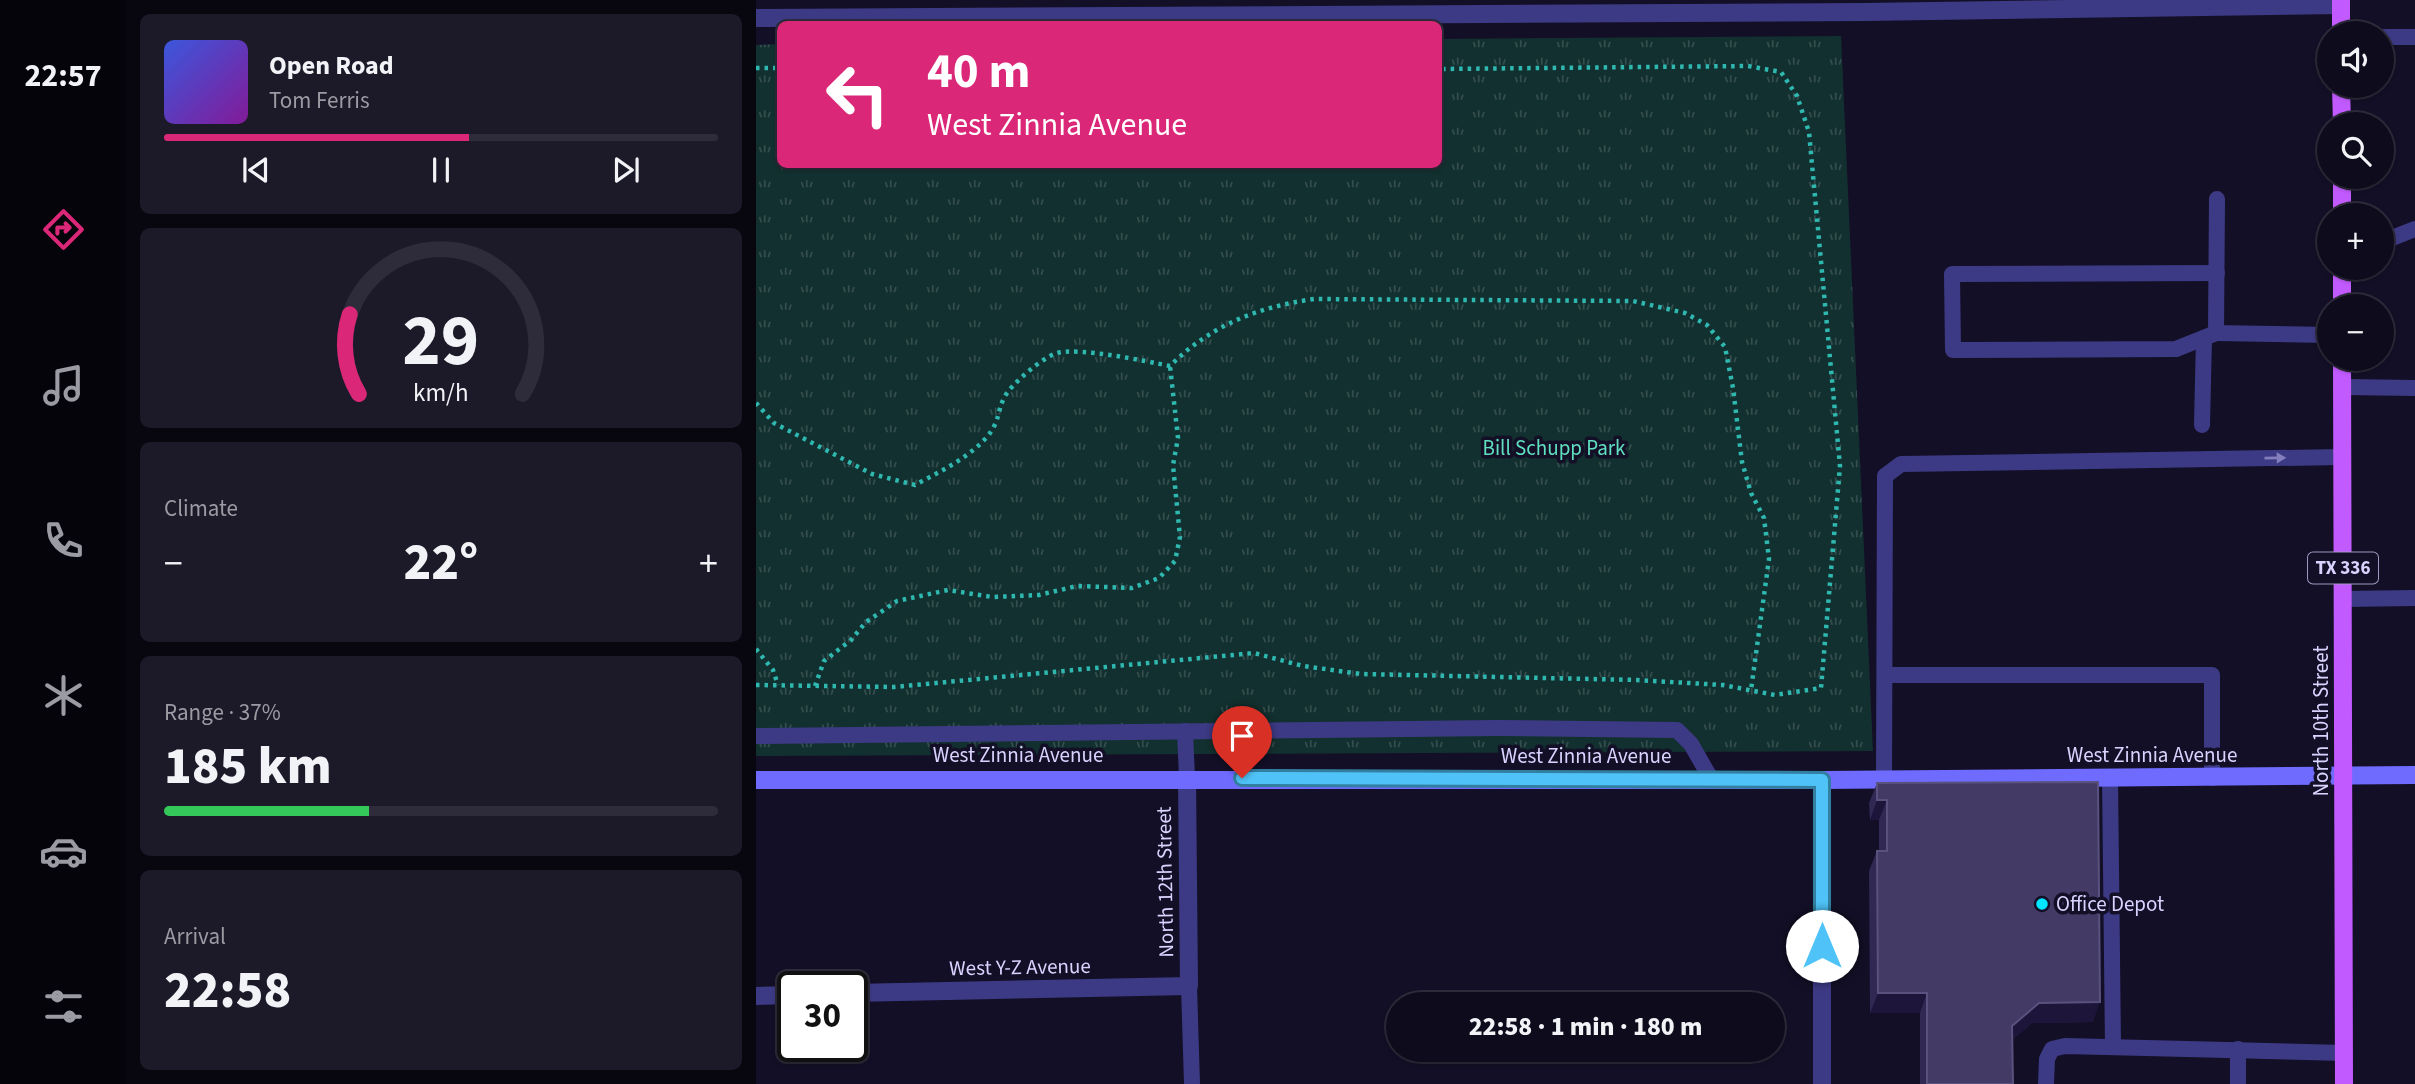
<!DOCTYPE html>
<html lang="en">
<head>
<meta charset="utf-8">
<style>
	:root { --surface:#0e0b1c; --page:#1c1929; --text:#f1f3f6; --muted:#9b9ba3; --line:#2e2b3b; --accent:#db2777 }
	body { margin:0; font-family:"Source Sans 3",sans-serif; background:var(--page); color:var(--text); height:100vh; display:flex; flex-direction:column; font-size:26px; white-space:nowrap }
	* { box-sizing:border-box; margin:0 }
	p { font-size:23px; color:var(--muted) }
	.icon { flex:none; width:38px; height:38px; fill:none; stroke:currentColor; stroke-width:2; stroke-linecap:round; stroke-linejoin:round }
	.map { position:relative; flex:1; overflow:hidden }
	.sheet { display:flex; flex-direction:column; gap:14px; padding:14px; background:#08060f; width:630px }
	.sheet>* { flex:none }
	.guide { position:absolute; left:21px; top:21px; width:665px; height:147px; border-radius:10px; box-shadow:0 2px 5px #0004,0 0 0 2px var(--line); background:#db2777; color:#fff; overflow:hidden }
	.buttons { position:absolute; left:1561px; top:21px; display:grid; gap:14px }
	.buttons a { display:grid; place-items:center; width:77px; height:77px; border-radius:50%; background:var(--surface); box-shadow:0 2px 5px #0004,0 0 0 2px var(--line); font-size:35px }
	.speed { position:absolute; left:21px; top:971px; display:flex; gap:14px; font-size:35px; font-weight:700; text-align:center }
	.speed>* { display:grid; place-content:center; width:91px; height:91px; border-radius:50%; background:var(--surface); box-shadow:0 2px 5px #0004,0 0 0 2px var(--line); line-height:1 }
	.speed .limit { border:4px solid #111; border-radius:10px; background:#fff; color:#111 }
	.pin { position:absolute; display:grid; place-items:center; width:60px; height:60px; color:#fff; margin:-72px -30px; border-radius:50% 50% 50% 0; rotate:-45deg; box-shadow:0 0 7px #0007 }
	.pin .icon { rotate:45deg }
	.me { position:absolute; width:77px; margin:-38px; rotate:0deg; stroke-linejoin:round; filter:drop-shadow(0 0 5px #0008) }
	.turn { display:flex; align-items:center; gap:24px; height:147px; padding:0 35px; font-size:32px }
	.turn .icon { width:91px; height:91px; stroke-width:2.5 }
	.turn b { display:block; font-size:49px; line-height:60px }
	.big { font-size:52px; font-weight:800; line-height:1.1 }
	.sheet .tile { flex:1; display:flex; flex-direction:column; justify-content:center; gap:10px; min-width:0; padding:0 24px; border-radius:10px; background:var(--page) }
	.sheet .dial { align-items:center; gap:0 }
	.dial svg { height:182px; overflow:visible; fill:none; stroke:var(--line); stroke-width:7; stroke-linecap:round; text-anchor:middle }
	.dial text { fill:var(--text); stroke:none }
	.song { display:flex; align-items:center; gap:21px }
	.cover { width:84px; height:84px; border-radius:10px; background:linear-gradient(135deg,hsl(230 70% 55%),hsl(290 70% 35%)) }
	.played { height:7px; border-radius:4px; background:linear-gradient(90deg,var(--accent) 55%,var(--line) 55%) }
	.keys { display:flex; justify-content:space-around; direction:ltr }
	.heat { display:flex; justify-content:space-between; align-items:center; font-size:38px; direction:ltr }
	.charge { height:10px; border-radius:5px; background:linear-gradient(90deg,#34c759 37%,var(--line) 0) }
	.trip { position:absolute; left:630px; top:992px; width:399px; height:70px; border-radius:35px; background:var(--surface); box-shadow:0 2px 5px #0004,0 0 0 2px var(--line); font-weight:800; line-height:70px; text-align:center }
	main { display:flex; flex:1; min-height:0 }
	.menu { display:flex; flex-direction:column; width:126px; justify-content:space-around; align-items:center; background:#06040b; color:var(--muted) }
	.menu .icon { width:49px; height:49px }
	.menu .current { color:var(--accent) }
	.menu b { font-size:32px; color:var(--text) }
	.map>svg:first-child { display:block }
</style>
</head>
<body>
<main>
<nav class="menu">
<b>22:57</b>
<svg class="icon current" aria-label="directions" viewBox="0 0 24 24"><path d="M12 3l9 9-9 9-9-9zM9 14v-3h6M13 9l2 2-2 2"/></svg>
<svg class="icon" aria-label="music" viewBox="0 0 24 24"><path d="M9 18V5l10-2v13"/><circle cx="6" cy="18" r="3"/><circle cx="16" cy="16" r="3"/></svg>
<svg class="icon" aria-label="phone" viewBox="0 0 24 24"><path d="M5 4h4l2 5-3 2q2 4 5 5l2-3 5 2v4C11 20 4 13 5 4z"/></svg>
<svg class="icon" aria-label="climate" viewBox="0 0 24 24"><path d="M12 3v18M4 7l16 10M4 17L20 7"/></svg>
<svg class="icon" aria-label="car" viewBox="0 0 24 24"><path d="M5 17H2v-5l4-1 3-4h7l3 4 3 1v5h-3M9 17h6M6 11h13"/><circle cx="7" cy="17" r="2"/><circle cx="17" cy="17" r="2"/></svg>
<svg class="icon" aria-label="filters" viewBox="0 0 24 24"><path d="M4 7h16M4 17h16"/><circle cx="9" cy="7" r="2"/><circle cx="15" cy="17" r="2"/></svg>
</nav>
<section class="sheet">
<div class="tile">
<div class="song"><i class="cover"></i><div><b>Open Road</b><p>Tom Ferris</p></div></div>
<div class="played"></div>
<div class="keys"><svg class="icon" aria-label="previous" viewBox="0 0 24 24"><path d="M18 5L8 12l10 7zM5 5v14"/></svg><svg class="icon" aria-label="pause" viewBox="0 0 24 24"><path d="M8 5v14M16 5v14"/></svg><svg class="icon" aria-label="next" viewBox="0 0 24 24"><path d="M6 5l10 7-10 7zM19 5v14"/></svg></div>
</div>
<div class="tile dial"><svg viewBox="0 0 100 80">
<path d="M14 69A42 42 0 1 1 86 69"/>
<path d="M14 69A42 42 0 0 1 10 34" stroke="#db2777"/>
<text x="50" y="56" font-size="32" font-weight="700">29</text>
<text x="50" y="72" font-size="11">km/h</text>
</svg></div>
<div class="tile"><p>Climate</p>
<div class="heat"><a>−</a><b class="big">22°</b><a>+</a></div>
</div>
<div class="tile"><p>Range · 37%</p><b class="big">185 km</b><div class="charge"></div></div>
<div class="tile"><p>Arrival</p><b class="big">22:58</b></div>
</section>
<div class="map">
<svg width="1659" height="1084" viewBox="0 0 1659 1084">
	<defs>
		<pattern id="grass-tufts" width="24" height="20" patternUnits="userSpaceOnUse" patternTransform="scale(1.75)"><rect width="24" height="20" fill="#12302f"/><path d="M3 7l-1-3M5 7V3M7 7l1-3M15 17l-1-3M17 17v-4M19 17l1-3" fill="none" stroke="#344d4e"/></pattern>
	</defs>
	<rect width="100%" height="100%" fill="#130f26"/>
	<polygon fill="url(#grass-tufts)" points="1085,36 1117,751 0,756 0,45 24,44 24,164 682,164 683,39"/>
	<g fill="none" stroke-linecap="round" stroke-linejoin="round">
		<g stroke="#2fb8b0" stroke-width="4.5" stroke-dasharray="3.5 5" stroke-linecap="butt">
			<polyline points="0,68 24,68"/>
			<path d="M0,403L18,423L116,474L159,485C185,471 211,459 231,437C244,421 241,412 248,398C254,385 287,357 301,353C323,347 389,361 414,366C455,325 502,307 558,299L877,301L929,313L951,325L969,347L977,388L986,462L995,493L1008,518L1013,559L995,690"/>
			<polyline points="0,649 17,670 22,685"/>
			<polyline points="0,685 138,687 498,653 547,666 605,674 881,680 967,685 1019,695 1065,688 1084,466 1053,132 1041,96 1025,72 992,66 682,69"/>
			<polyline points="59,686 68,661 95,640 110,622 141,601 192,590 236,597 283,595 321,586 376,588 403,578 419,561 424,537 417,465 422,438 414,366"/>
		</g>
		<g stroke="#3d3a85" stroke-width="16">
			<polyline points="1626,37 1659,37"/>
			<polyline points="1461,199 1460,333 1573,335"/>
			<polyline points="1626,242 1659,229"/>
			<polyline points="1460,333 1420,349 1197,350 1196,274 1461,273"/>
			<polyline points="1587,387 1659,388"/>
			<polyline points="1446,425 1448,338"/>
			<polyline points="1587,599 1659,598"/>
			<polyline points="1130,675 1456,675 1456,778"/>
			<polyline points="429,731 431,777"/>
			<polyline points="0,736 742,728 921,730 935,744 955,779"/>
			<polyline points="1354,778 1357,1046"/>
			<polyline points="1128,779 1129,476 1145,464 1587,457"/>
			<polyline points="433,986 436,1084"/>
			<polyline points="1482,1049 1482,1084"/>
			<polyline points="1290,1084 1291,1059 1296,1049 1309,1046 1588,1053"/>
		</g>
		<g stroke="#3d3a85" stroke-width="18">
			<polyline points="0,18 1109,12 1585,5"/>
			<polyline points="1066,780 1066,1084"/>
			<polyline points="96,993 433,986 431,777"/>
			<polyline points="0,996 37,995"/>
		</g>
		<polyline stroke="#6f6bff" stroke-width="18" points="0,780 1066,780 1659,775"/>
		<g stroke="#c25bff" stroke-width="18">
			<polyline points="1585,0 1585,33"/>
			<polyline points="1585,86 1586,124"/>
			<polyline points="1586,177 1586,215"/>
			<polyline points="1586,268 1586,306"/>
			<polyline points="1586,359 1588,1084"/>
		</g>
	</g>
	<polygon fill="#312854" points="1121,783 1337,1022 1276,1023 1256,1040 1257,1084 1164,1084 1164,1013 1114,1013 1113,871 1121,851 1123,851 1123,820 1114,820 1113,803"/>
	<g fill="#1d163a">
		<polygon points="1121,800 1131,800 1123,820 1114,820"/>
		<polygon points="1122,993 1171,993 1164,1013 1114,1013"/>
		<polygon points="1344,1002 1337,1022 1276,1023 1249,1046 1256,1026 1283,1003"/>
	</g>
	<polygon fill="#433a66" stroke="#5a527e" stroke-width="2" points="1342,782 1344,1002 1283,1003 1256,1026 1257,1084 1171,1084 1171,993 1122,993 1121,851 1131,851 1131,800 1121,800 1121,783"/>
	<defs><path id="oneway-solid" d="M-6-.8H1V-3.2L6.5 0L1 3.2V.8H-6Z" transform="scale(1.75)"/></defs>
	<use fill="#837fbc" href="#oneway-solid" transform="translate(1519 458) rotate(-1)"/>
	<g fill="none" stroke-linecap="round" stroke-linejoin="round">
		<defs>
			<polyline id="route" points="486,778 1066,780 1066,946"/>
		</defs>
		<use href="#route" stroke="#337fa1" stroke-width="18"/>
		<use href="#route" stroke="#4fc3f7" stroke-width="12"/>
	</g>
	<circle fill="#00e5ff" stroke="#130f26" stroke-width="2.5" cx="1286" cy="904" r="7"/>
	<g text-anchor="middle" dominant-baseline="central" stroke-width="7" stroke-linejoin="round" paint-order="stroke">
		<rect fill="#130f26" stroke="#9e99be" stroke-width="2" x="1552" y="552.5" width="70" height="31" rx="5"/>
		<g font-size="19" font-weight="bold" fill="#d9d4ff">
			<text x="1587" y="568">TX 336</text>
		</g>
		<g font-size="21" fill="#5fe0c0" stroke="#130f26">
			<text x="798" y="448">Bill Schupp Park</text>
		</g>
		<g font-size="21" fill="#d9d4ff" stroke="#130f26">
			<text transform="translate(1565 721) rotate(-90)">North 10th Street</text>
			<text x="262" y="755">West Zinnia Avenue</text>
			<text x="1396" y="755">West Zinnia Avenue</text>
			<text x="830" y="756">West Zinnia Avenue</text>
			<text transform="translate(409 882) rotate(-91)">North 12th Street</text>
			<text transform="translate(264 967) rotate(-1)">West Y-Z Avenue</text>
		</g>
		<g font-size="21" fill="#d9d4ff" stroke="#130f26" text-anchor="start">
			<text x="1300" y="904">Office Depot</text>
		</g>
	</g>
</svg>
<div class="buttons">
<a><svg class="icon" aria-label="sound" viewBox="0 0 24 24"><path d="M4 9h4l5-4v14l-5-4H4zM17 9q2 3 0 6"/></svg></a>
<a><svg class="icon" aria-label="search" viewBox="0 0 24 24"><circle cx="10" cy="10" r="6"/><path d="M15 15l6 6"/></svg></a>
<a>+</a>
<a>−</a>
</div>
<div class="speed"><div class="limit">30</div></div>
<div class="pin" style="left:486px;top:778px;background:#d93025"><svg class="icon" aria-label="arrive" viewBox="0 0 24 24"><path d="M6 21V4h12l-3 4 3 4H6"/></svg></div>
<svg class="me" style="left:1066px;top:946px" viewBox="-20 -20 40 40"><circle r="19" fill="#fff"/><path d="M0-13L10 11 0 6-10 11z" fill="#4fc3f7"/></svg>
<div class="trip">22:58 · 1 min · 180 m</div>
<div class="guide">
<div class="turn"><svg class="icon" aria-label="left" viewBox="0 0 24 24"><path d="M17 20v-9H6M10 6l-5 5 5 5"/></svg><div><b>40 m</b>West Zinnia Avenue</div></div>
</div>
</div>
</main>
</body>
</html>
